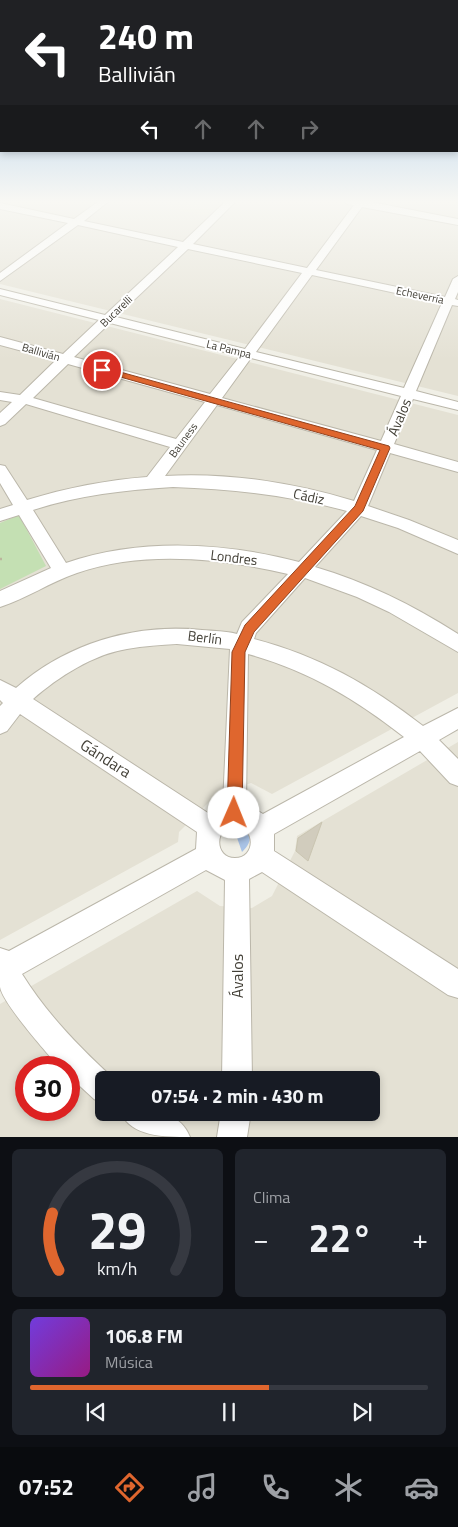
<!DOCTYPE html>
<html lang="es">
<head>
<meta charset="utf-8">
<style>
	:root { --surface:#171b24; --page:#20242c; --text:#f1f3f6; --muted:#9ea1a6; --line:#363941; --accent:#df662e }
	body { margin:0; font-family:"Titillium Web",sans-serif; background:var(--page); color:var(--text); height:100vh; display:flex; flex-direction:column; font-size:19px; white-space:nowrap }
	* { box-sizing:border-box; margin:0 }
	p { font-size:16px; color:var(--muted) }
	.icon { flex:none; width:28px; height:28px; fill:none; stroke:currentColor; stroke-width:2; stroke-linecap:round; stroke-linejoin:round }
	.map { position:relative; height:1137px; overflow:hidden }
	.drawer { display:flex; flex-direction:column; gap:12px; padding:12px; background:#0d0f14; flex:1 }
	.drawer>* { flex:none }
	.banner { position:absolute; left:0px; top:0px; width:459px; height:152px; box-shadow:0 2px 8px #0003; background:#202124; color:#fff; overflow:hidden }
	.speed { position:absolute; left:15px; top:1056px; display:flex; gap:10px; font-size:25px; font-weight:700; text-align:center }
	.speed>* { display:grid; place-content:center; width:65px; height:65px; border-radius:50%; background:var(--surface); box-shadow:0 2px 8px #0003; line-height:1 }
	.speed .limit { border:8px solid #d22; background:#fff; color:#111 }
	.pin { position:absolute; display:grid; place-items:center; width:42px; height:42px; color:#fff; margin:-21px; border:2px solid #fff; border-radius:50%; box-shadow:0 1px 5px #0007 }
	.me { position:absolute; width:55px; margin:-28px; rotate:1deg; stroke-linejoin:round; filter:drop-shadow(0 0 4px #0008) }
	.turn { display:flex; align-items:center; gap:18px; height:105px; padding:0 15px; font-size:22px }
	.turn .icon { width:65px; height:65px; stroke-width:2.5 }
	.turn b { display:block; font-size:35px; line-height:42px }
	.lanes { display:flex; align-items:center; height:48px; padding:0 15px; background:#0003; justify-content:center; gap:25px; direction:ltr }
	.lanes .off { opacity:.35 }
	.big { font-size:38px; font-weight:700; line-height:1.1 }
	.drawer .card { flex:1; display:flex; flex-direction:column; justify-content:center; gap:8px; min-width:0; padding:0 18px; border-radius:8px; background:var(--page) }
	.drawer .dial { align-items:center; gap:0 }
	.dial svg { height:130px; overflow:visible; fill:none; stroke:var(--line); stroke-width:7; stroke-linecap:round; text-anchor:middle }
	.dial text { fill:var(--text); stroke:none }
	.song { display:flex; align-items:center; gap:15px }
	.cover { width:60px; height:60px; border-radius:8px; background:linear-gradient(135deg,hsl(260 70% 55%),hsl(310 70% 35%)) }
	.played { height:5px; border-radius:2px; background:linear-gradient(90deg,var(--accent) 60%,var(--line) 60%) }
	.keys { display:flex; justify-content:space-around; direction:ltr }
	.heat { display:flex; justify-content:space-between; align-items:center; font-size:28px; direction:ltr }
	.drawer .tiles { flex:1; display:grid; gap:12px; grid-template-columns:1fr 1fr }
	.card:last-child { grid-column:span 2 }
	.trip { position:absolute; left:95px; top:1071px; width:285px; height:50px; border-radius:8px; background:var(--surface); box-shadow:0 2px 8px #0003; font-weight:700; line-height:50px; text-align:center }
	.menu { display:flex; height:80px; justify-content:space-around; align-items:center; background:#090b0e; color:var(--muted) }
	.menu .icon { width:35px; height:35px }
	.menu .on { color:var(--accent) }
	.menu b { font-size:22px; color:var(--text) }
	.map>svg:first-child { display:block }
</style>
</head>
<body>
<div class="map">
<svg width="458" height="1137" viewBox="0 0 458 1137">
	<rect width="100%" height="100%" fill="#f0efe6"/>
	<g fill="#e4e1d4" fill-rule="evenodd">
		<polygon points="0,201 458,201 458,396 0,284"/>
		<polygon points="0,299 458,415 458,693 272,794 251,783 220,794 212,799 179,832 178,842 0,940"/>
		<path d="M458,742V1137H0V1004L197,891L220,906L252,908L272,896L295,851L297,836ZM26,1068H69V1110H26ZM104,1080H371V1112H104Z"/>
	</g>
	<polygon fill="#e8e5d1" points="170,201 180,201 215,208 206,216 163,207"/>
	<polygon fill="#c4e0b3" points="19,515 46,566 0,589 0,523"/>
	<path fill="#a9c3e6" d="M239,827L250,833C251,841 248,846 242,852L234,829Z"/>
	<polygon fill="#d1ccbd" stroke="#cac5b1" points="322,822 308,861 296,851 298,838"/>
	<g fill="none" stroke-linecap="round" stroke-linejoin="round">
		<defs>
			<g id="minor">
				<path d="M99,201H109L84,221L183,242L226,201H236L193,244L307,268L354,205L347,204L346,201H366L458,219V225L362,207L316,270L445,297L453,279L458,276V292L455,299L458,300V306L452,305L416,391L458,402V410L413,399L394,444L458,462V472L390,453L368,506L409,520L458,540V554L398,528L361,516L315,567C366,582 413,605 458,634V652L389,612L357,597L305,578L256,633L254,639C319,656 370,685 423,726L458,708V729L439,740L458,759V786L450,783L420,751L274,834V851L458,969V998L448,995L262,872L249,879L252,1080H222L225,880L206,870L22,974C47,1014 79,1047 114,1079L104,1080V1104L94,1099L69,1076V1068H60C47,1053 3,1004 0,987C0,974 0,960 0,948L9,951L196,849L197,832L20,714L7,731L0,734V706L3,703L0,700V680L16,688C67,643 135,623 202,630C214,631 226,631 237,634L242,622L288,574C220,558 144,550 77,573C50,582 26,599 0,607V591L51,568L19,515L0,521V509L13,505L0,483V465L5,466L27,500C66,488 106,480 147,477L170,447L26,404L5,424L0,426V413L12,402L0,400V392L20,395L56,360L0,345V337L63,354L99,320L0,295V289L105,315L178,247L78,225L0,281V273L68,223L0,209V203L74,219ZM188,249L302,273L245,349L116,317ZM312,275L442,303L404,388L256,352ZM110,323L240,356L210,394L74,357ZM251,358L401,396L381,441L222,398ZM68,364L205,402L176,439L33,398ZM217,405L377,450L354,501C295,483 227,472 165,476ZM173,487C233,489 289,495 347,511L299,562C224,542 139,538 66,563L33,510C79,495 125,490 173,487ZM177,644L230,649L223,805L208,813L33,699C58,677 94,654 127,649C144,646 161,645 177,644ZM248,654C307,670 356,699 404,737L263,814L246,804ZM235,825C256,827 256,858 235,858C214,858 214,827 235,825Z"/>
				<path d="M120,1112C147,1112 178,1107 190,1137C164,1137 132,1137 120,1112Z"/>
				<polygon points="221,1112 251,1112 247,1137 217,1137"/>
			</g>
		</defs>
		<use href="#minor" stroke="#bbb7aa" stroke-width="2"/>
		<polyline stroke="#bbb59d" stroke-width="2.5" stroke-dasharray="2.5 2.5" stroke-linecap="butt" points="0,559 2,559"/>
		<use href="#minor" fill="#fff" fill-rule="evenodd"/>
	</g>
	<linearGradient id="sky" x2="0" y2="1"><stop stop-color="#8fbae7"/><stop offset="0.56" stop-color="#f8f8f4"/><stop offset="1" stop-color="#f8f8f4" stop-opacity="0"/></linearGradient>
	<rect width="458" height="360" fill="url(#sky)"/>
	<polygon fill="#df662e" stroke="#91421e" points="102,367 389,446 390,448 363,511 254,632 245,652 242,813 239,819 234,821 229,819 227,813 232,652 245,625 355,506 380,450 99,371 98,370"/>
	<g text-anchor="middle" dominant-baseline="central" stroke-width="4" stroke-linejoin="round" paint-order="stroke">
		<g font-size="11" fill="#423f36" stroke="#fff">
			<text transform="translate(420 295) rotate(12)">Echeverría</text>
			<text transform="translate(116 311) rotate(-44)">Bucarelli</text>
			<text transform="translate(229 349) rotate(14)">La Pampa</text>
			<text transform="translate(41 352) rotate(16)">Ballivián</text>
			<text transform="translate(183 440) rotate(-54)">Bauness</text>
		</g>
		<g font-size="14" fill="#423f36" stroke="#fff">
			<text transform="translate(399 417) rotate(-67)">Ávalos</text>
			<text transform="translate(309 496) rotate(12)">Cádiz</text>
			<text transform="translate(234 557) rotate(7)">Londres</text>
			<text transform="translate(205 637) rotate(7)">Berlín</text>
		</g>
		<g font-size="16" fill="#423f36" stroke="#fff">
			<text transform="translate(106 758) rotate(33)">Gándara</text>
			<text transform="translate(237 976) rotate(-90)">Ávalos</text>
		</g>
	</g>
</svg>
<div class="speed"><div class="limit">30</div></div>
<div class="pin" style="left:102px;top:370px;background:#d93025"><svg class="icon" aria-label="arrive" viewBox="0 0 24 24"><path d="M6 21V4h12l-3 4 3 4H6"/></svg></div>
<svg class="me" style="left:234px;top:813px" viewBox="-20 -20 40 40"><circle r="19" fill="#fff"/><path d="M0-13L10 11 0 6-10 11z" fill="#df662e"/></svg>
<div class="trip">07:54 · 2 min · 430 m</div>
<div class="banner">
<div class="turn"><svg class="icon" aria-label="left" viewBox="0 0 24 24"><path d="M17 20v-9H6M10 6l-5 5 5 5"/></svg><div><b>240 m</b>Ballivián</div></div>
<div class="lanes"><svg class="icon" aria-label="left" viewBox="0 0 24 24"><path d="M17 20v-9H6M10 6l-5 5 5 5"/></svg><svg class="icon off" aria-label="ahead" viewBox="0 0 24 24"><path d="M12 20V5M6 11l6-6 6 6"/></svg><svg class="icon off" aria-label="ahead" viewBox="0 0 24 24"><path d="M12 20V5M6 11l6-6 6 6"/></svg><svg class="icon off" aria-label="right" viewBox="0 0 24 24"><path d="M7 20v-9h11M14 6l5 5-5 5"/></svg></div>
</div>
</div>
<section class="drawer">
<div class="tiles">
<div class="card dial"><svg viewBox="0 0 100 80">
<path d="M14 69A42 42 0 1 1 86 69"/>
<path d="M14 69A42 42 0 0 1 10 34" stroke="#df662e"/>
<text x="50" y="56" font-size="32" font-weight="700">29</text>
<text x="50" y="72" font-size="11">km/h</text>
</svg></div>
<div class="card"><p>Clima</p>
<div class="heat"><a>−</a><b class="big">22°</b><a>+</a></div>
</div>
<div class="card">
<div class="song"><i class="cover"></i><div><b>106.8 FM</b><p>Música</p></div></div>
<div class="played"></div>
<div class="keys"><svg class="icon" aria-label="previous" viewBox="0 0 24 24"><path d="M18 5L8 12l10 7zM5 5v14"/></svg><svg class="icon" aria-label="pause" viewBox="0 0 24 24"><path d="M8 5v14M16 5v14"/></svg><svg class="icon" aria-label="next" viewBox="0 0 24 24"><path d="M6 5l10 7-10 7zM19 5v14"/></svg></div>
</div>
</div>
</section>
<nav class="menu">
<b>07:52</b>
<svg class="icon on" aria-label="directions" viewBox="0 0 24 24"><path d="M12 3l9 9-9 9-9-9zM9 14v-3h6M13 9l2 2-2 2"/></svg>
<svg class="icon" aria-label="music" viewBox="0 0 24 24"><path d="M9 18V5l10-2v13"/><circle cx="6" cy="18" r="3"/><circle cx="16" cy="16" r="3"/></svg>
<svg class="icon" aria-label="phone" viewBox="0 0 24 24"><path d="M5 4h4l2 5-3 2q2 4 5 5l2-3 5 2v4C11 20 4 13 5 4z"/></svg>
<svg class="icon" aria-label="climate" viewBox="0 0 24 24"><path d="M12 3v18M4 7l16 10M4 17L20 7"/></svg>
<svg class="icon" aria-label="car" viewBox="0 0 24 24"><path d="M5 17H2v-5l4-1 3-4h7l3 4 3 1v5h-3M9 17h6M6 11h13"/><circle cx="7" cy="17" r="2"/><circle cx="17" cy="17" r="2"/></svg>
</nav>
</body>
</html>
